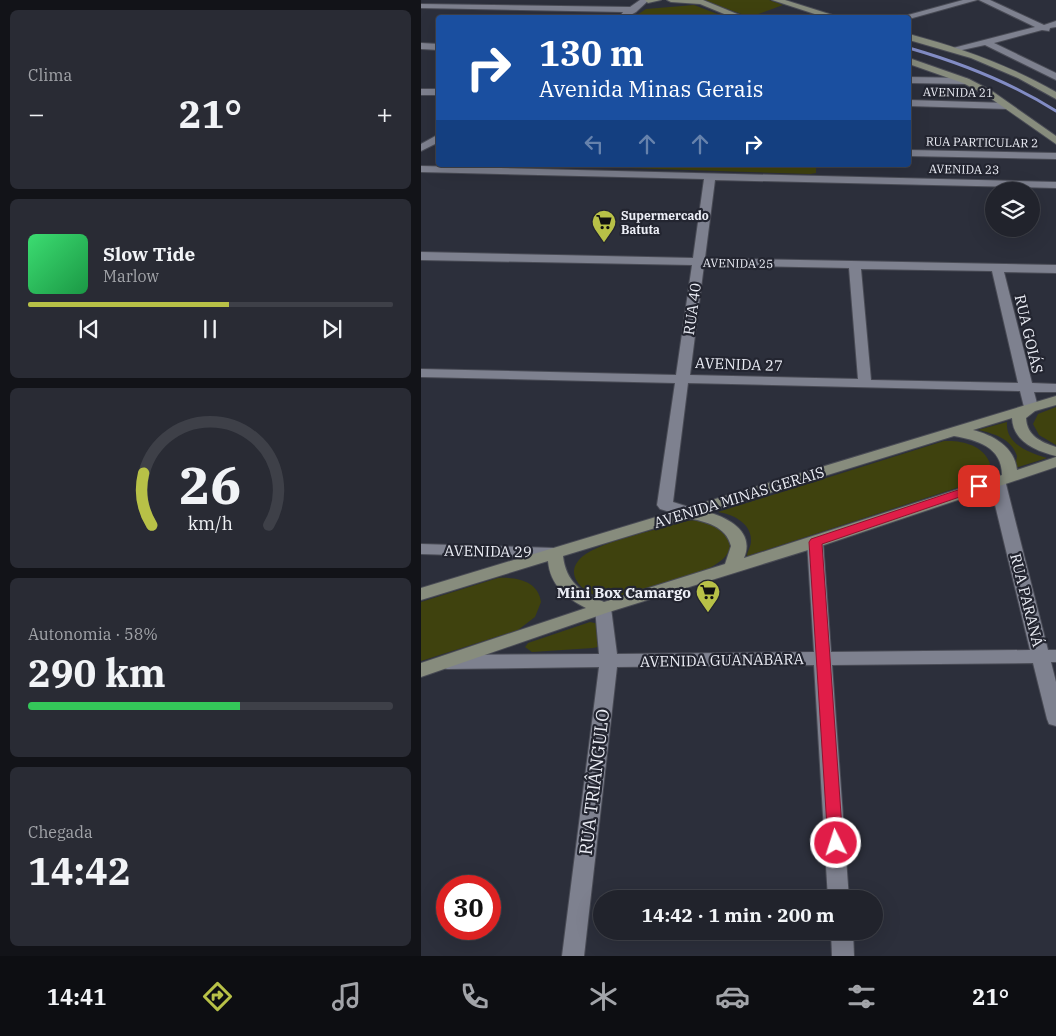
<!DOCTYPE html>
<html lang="pt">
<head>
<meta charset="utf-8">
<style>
	:root { --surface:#21232c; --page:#292b34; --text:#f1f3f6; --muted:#a2a4a9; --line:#3e4048; --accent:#b8c147 }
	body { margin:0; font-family:"IBM Plex Serif",serif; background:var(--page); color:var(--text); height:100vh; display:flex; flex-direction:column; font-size:19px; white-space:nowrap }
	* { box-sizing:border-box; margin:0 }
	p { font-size:16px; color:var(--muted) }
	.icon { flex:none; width:28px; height:28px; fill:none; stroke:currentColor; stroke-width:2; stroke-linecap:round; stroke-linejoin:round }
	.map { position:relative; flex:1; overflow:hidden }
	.panel { display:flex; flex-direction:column; gap:10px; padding:10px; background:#121318; width:421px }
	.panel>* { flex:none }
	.guide { position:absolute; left:15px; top:15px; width:475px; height:152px; border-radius:5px; box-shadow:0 5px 20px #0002,0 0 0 1px var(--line); background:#1a4fa0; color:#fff; overflow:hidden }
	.fabs { position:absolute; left:564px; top:182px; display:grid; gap:10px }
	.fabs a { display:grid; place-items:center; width:55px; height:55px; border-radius:50%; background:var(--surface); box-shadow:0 5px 20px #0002,0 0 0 1px var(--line); font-size:25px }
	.speed { position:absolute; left:15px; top:875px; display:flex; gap:10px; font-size:25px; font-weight:700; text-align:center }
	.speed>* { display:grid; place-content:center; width:65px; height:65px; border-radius:50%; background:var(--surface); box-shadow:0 5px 20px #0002,0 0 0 1px var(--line); line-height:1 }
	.speed .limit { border:8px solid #d22; background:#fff; color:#111 }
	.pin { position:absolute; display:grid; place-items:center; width:42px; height:42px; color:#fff; margin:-21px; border-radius:10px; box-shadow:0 2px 8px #0006 }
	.me { position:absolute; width:55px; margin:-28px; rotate:356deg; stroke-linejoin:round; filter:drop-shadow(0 0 4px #0008) }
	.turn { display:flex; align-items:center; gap:18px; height:105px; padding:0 20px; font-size:22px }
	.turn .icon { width:65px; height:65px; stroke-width:2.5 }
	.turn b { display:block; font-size:35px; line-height:42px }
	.lanes { display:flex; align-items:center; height:48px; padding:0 20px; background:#0003; justify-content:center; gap:25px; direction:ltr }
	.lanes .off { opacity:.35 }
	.big { font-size:38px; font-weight:700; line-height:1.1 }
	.panel .widget { flex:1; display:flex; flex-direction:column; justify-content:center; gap:8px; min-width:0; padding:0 18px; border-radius:8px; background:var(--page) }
	.panel .dial { align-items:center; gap:0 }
	.dial svg { height:130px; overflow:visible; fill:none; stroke:var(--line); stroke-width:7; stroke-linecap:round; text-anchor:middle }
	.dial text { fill:var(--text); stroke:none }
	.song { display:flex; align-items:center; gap:15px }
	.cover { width:60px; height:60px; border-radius:8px; background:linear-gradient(135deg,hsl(140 70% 55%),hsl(140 70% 35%)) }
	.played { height:5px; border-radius:2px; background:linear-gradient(90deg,var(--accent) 55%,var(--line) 55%) }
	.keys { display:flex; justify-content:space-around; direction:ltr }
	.heat { display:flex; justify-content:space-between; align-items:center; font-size:28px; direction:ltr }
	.charge { height:8px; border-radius:4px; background:linear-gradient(90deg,#34c759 58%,var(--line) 0) }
	.trip { position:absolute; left:172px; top:890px; width:290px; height:50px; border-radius:25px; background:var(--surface); box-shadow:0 5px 20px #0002,0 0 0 1px var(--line); font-weight:700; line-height:50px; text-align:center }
	.menu { display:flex; height:80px; justify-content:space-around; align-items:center; background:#0d0e12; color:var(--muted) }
	.menu .icon { width:35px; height:35px }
	.menu .on { color:var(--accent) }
	.menu b { font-size:22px; color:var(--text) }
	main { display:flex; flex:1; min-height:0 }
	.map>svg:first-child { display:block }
</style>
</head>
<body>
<main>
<section class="panel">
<div class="widget"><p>Clima</p>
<div class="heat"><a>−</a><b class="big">21°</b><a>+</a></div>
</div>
<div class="widget">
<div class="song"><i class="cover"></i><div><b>Slow Tide</b><p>Marlow</p></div></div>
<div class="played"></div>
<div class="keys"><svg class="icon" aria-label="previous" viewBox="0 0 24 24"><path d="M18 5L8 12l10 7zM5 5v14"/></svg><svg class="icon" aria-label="pause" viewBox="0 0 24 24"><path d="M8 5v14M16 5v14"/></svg><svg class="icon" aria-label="next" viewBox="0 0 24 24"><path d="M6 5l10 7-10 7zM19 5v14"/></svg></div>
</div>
<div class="widget dial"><svg viewBox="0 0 100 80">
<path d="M14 69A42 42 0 1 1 86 69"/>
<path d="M14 69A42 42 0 0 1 9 37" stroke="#b8c147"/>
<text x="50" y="56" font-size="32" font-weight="700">26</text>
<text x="50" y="72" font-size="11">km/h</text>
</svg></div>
<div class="widget"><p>Autonomia · 58%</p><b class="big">290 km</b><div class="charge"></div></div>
<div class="widget"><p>Chegada</p><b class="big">14:42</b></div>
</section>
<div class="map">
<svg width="635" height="956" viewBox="0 0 635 956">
	<rect width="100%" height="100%" fill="#2c2f3b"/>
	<g fill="#3f420e">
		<polygon points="281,0 348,0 362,5 329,17"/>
		<polygon points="273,5 304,17 213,17 225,9"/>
		<polygon points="116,165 395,165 395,173 389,174"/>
		<polygon points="635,407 635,445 618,435 612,424 617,414"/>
		<path d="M586,422C584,444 608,453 626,458L594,468L596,456C591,439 572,433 557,430Z"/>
		<path d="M523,441C541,440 562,445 569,463L566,475L557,481L326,556C326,551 330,547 330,541C331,523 311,514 297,512Z"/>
		<path d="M276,520C288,522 302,526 307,538C322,569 240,584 219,591C208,594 198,598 186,598C165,596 139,575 162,556C179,542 242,528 266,521Z"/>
		<path d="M77,578C96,577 117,581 120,602L114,617L97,630L0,661V602Z"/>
		<polygon points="169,622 178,624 177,647 172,648 111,652 104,647 107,643"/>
	</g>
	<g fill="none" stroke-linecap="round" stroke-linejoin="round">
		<path stroke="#828cc4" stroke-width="3" d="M488,48C540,63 589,82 635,111"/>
		<defs>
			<g id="street">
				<polygon points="219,0 228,0 215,12 204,18 200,15 202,12 0,8 0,4 209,7"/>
				<polygon points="542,0 556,0 488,19 476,18"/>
				<polygon points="558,0 569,0 623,25 635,21 635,27 629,28 628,31 621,30 573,43 635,73 635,80 564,45 532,52 532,48 614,27"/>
				<polygon points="0,43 18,44 18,50 0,49"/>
				<polygon points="488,77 545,78 550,81 545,84 488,83"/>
				<rect x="0" y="89" width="18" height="6"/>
				<polygon points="488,100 586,103 591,106 586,109 488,106"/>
				<polygon points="18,134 18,142 0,151 0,144"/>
				<polygon points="488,150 635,153 635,159 488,156"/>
				<path d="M0,166L635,182V188L294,180L284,258L635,265V273L583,272L611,383L635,384V392H613L617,407L610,411L603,407L599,391L267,383L252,502L274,509L277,513L269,518L239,509L236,505L254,383L0,377V369L255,375L271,265L0,260V252L272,258L283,179L0,172ZM283,265L428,268L437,379L269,375ZM440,269L571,271L597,383L450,380Z"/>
				<polygon points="576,475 584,480 627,650 635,650 635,662 630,662 635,682 635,726 628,724 626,719 612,663 411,665 428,899 407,899 393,665 196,667 163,956 141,956 178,667 26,669 20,667 17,662 20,657 26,655 178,654 174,608 176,604 188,604 190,608 196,654 393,652 386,542 388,538 400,538 402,542 410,652 609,650 568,480"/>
				<polygon points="0,544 134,548 140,549 142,553 140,557 134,558 0,554"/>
				<polygon points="410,931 432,931 433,956 411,956"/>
			</g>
			<g id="secondary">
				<polygon points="224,0 240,0 227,3"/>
				<polygon points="246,0 282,0 326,18 313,18 279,4 250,2"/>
				<polygon points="351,0 364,0 421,18 406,18"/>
				<path d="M488,34C540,48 588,65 635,92V99L597,78L550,58L488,40Z"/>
				<polygon points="488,58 548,79 571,91 635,136 635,144 565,95 542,83 488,64"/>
				<path d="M635,396V405L614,411L605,418C606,436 620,442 635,447V456C615,451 592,442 591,418L552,430C572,435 594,447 596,470L635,457V467L400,546L188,612L0,677V663L165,608C145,598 129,585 127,561L0,600V588ZM533,436C556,440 581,447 581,475L323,558C334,532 308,518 287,512ZM267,518C285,522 305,526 310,546L304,564L183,602C160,592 145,582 142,556Z"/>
			</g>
		</defs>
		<use href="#street" stroke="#494b55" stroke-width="2"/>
		<use href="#secondary" stroke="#494b55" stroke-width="2"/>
		<use href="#street" fill="#7e818f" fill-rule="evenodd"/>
		<use href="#secondary" fill="#878c7d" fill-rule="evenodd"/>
	</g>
	<polygon fill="#e11d48" stroke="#92132f" points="558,483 564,486 562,489 401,544 422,843 420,848 415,850 409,848 407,843 388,542 390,539"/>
	<defs>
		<symbol id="supermarket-pin" viewBox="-11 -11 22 30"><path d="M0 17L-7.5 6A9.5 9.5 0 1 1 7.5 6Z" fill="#b8c147" stroke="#232530"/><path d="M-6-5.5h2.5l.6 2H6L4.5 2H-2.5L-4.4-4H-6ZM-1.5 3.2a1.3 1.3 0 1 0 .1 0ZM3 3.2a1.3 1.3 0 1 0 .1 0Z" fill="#111"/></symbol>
	</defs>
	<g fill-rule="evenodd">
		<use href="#supermarket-pin" x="169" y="208" width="28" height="38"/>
		<use href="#supermarket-pin" x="273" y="578" width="28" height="38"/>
	</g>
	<g text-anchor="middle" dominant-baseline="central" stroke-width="4.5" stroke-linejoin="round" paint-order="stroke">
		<g font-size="12" fill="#eceef6" stroke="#232530">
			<text transform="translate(537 92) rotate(1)">AVENIDA 21</text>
			<text transform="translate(561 142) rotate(1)">RUA PARTICULAR 2</text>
			<text transform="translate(543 169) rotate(1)">AVENIDA 23</text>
			<text transform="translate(317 263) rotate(1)">AVENIDA 25</text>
		</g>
		<g font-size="12" font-weight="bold" fill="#eceef6" stroke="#232530" text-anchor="start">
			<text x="200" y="215">Supermercado<tspan x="200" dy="14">Batuta</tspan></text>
		</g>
		<g font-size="15" fill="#eceef6" stroke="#232530">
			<text transform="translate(271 309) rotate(-82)">RUA 40</text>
			<text transform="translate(608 334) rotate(77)">RUA GOIÁS</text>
			<text transform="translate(318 364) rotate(2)">AVENIDA 27</text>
			<text transform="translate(318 497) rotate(-17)">AVENIDA MINAS GERAIS</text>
			<text transform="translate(67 551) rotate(1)">AVENIDA 29</text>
			<text transform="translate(606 600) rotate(76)">RUA PARANÁ</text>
			<text transform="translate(301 660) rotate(-1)">AVENIDA GUANABARA</text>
		</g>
		<g font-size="15" font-weight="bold" fill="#eceef6" stroke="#232530" text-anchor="end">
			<text x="270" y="592">Mini Box Camargo</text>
		</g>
		<g font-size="18" fill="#eceef6" stroke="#232530">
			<text transform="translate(173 782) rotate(-83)">RUA TRIÂNGULO</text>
		</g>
	</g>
</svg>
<div class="fabs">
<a><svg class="icon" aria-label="layers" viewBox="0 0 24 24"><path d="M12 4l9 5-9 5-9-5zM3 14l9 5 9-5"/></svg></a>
</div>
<div class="speed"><div class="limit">30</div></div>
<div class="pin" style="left:558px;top:486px;background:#d93025"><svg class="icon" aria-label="arrive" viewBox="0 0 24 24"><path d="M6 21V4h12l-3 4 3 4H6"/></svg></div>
<svg class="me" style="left:415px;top:843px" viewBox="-20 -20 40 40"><circle r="17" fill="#e11d48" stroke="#fff" stroke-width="3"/><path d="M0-11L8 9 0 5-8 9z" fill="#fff"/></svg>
<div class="trip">14:42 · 1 min · 200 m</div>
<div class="guide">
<div class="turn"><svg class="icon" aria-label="right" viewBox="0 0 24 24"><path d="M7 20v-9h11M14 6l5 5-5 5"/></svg><div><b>130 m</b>Avenida Minas Gerais</div></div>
<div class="lanes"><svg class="icon off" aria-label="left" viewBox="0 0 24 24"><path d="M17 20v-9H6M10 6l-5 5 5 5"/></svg><svg class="icon off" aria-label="ahead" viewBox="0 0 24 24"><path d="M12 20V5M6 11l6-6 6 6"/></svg><svg class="icon off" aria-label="ahead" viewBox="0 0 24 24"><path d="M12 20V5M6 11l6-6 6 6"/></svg><svg class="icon" aria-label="right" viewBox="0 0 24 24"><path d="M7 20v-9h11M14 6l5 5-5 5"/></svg></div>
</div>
</div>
</main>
<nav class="menu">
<b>14:41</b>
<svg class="icon on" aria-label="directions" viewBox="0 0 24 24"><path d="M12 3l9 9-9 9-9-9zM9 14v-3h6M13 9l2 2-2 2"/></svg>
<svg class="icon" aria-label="music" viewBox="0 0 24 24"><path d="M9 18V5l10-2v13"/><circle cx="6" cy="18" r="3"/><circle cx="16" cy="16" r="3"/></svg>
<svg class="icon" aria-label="phone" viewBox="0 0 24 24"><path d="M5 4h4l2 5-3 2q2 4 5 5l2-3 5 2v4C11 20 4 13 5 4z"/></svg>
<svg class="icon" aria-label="climate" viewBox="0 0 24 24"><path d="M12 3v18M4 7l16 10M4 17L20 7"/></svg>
<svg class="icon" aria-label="car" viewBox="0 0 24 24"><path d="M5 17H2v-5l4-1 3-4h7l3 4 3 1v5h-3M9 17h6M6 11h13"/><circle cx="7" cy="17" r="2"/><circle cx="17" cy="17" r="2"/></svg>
<svg class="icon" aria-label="filters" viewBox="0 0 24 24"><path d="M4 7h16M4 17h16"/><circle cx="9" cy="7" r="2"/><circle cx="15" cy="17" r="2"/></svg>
<b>21°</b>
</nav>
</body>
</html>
